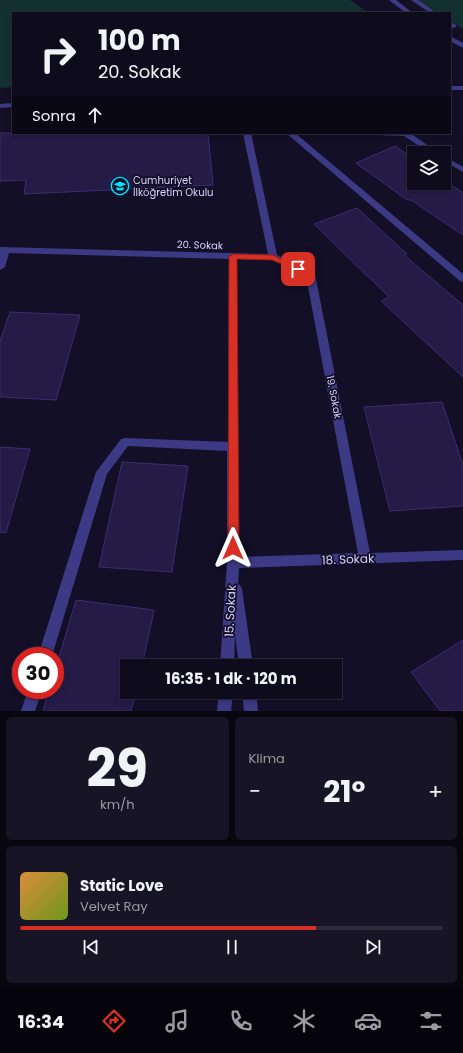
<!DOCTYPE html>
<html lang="tr">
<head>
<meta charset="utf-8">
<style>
	:root { --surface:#0e0b1c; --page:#171425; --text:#f1f3f6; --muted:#9b9ba3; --line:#2e2b3b; --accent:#d93025 }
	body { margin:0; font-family:Poppins,sans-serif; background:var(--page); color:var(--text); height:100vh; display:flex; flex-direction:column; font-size:15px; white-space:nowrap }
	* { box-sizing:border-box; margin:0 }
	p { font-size:13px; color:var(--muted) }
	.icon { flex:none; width:22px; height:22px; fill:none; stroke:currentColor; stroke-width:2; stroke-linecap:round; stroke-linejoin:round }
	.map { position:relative; height:711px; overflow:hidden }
	.sheet { display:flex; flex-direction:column; gap:6px; padding:6px; background:#08060f; flex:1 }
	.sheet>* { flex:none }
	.guide { position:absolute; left:12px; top:12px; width:439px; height:122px; border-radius:0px; box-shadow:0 2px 6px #0003,0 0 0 1px var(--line); background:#0e0b1c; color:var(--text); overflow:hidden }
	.fabs { position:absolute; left:407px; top:146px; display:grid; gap:8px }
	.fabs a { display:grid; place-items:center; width:44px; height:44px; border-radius:0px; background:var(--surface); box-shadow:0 2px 6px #0003,0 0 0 1px var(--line); font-size:20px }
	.speed { position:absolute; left:12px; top:647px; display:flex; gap:8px; font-size:20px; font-weight:700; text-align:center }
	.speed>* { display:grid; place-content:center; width:52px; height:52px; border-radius:50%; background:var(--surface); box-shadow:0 2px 6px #0003,0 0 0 1px var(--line); line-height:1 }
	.speed .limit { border:6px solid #d22; background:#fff; color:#111 }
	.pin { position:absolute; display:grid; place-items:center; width:34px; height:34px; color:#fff; margin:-17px; border-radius:8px; box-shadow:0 2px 6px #0006 }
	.me { position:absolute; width:44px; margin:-22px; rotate:0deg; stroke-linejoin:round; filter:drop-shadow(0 0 3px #0008) }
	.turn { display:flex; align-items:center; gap:14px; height:84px; padding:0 20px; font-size:18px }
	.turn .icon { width:52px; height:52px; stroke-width:2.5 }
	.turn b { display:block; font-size:28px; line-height:34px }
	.then { display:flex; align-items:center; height:38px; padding:0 20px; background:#0003; gap:8px; font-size:15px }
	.big { font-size:30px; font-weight:700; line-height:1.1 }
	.sheet .widget { flex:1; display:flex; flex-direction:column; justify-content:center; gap:6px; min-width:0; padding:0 14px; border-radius:6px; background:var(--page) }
	.sheet .dial { align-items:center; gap:0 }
	.dial b { font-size:52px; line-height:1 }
	.song { display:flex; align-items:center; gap:12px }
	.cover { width:48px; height:48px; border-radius:6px; background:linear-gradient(135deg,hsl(30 70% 55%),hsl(80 70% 35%)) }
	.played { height:4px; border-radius:2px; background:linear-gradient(90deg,var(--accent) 70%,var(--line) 70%) }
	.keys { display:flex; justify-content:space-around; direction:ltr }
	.heat { display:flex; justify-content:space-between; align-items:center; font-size:22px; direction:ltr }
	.sheet .tiles { flex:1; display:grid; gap:6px; grid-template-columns:1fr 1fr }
	.widget:last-child { grid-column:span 2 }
	.trip { position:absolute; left:120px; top:659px; width:222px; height:40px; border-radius:0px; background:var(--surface); box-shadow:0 2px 6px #0003,0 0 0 1px var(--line); font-weight:700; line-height:40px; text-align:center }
	.tab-bar { display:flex; height:64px; justify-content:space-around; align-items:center; background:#06040b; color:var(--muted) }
	.tab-bar .icon { width:28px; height:28px }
	.tab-bar .selected { color:var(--accent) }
	.tab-bar b { font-size:18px; color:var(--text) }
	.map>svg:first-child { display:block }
</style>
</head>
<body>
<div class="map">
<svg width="463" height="711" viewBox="0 0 463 711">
	<rect width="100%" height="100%" fill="#130f26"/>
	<g fill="#12302f">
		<polygon points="0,0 350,0 369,13 13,13 13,87 0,88"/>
		<polygon points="417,0 463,0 463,29 450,21 450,13 437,13"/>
	</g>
	<g fill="#241b47" stroke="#3b2d73">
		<polygon points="0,133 208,133 213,185 24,194 26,180 0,181"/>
		<polygon points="395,146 414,159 414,183 444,183 444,180 463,193 463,235 411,200 407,200 356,163"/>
		<polygon points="357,208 407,254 404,255 463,305 463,377 381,301 389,297 314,224"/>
		<polygon points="10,312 80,315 56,400 0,397 0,341"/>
		<polygon points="442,402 463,465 463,506 390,511 364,407"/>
		<polygon points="0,447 30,449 6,533 0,532"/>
		<polygon points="122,462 188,466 172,572 99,567"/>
		<polygon points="76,600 154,610 142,666 127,666 127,692 136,692 131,711 43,711 49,690 55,690 55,671"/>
		<polygon points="463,640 463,711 440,711 411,672"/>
	</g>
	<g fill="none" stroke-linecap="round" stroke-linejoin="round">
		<g fill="#3d3a85" fill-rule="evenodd">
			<polygon points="389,0 396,0 413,13 406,13"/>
			<polygon points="411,0 418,0 437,13 430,13"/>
			<polygon points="450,21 456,25 456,27 450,29"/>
			<polygon points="450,36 463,43 463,48 450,41"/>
			<rect x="450" y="86" width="13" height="4"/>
			<polygon points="13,103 13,107 0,108 0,104"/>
			<path d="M243,133H251L277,255L313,272L315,274L370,553L463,550V560L239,568L238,584L240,585L242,589L253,666H239L235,634L234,666H220L227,563V451L128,446L107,474L52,656H38L96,472L121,439L125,438L228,442L229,259L9,253L5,267L0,270V247L268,254ZM237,259L272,260L306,276L358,553L239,557Z"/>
			<polygon points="286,133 295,133 463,274 463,282 460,281"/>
			<polygon points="372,133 410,133 439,153 430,153 404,136 376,135"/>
			<polygon points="444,156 463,167 463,172 444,161"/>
			<polygon points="28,690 42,690 35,711 21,711"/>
			<polygon points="219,692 233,692 231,711 217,711"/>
			<polygon points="242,692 256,692 258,711 244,711"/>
		</g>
	</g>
	<polygon fill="#d93025" stroke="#8d1f18" points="233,254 273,255 302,269 298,271 295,270 272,260 237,259 239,548 237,552 233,553 229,552 228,548 229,256"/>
	<defs>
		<symbol id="school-ring" viewBox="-11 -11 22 22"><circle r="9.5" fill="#130f26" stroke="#00e5ff" stroke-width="1.5"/><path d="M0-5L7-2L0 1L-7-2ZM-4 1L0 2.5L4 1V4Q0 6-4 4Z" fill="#00e5ff"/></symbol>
	</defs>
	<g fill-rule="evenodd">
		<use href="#school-ring" x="110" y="176" width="20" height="20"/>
	</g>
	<g text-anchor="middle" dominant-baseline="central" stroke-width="3.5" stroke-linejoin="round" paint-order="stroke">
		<g font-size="10" fill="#d9d4ff" stroke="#130f26" text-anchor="start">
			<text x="133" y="180">Cumhuriyet<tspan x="133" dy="12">İlköğretim Okulu</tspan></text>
		</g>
		<g font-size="10" fill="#d9d4ff" stroke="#130f26">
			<text transform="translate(200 245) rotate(2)">20. Sokak</text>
			<text transform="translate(334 397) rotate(79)">19. Sokak</text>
		</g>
		<g font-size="12" fill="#d9d4ff" stroke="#130f26">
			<text transform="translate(348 559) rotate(-2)">18. Sokak</text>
			<text transform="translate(230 611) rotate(-87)">15. Sokak</text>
		</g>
	</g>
</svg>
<div class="fabs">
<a><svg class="icon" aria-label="layers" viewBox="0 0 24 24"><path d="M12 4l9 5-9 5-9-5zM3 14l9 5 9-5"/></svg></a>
</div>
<div class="speed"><div class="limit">30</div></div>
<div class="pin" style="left:298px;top:269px;background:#d93025"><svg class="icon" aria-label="arrive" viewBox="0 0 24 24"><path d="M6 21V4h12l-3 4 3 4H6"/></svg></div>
<svg class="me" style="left:233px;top:548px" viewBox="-20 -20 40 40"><path d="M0-17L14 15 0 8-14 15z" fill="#d93025" stroke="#fff" stroke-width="4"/></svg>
<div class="trip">16:35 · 1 dk · 120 m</div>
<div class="guide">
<div class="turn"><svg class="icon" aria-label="right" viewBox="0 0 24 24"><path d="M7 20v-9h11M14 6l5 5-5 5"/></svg><div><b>100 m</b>20. Sokak</div></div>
<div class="then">Sonra<svg class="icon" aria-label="ahead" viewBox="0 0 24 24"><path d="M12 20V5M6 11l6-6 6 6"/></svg></div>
</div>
</div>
<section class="sheet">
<div class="tiles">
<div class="widget dial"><b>29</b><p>km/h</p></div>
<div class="widget"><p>Klima</p>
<div class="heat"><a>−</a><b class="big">21°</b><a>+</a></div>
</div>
<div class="widget">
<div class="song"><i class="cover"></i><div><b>Static Love</b><p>Velvet Ray</p></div></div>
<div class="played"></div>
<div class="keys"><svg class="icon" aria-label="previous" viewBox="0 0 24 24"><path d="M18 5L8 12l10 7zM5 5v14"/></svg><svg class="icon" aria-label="pause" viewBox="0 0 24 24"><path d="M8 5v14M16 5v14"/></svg><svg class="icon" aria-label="next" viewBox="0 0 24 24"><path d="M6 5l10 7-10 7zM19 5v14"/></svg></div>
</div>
</div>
</section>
<nav class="tab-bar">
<b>16:34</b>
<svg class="icon selected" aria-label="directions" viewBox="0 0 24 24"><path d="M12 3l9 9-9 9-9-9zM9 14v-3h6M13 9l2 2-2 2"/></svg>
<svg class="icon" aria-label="music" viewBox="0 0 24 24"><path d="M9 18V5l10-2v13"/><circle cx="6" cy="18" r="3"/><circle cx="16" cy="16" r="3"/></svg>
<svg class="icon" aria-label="phone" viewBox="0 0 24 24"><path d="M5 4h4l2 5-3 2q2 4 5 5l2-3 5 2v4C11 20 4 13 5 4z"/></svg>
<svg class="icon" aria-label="climate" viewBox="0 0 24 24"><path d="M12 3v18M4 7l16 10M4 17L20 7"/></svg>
<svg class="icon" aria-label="car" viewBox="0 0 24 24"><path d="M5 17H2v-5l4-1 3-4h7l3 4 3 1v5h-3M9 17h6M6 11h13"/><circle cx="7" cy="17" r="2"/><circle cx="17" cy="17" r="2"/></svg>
<svg class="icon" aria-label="filters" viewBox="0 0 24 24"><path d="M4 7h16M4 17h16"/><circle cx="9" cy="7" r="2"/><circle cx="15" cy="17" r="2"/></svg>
</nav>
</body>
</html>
